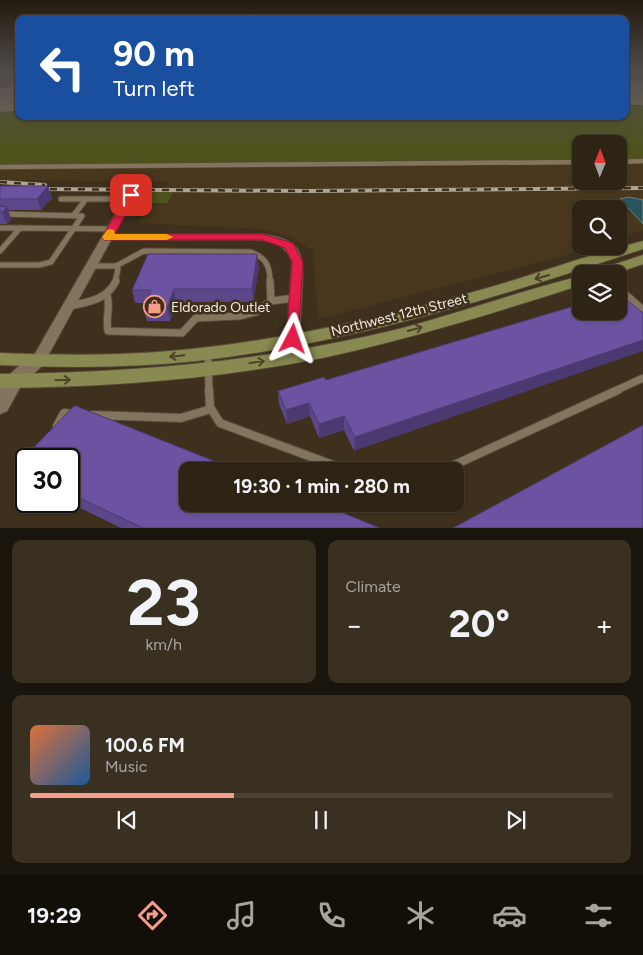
<!DOCTYPE html>
<html lang="en">
<head>
<meta charset="utf-8">
<style>
	:root { --surface:#2e2415; --page:#3a3022; --text:#f1f3f6; --muted:#a7a4a0; --line:#494134; --accent:#f49d8b }
	body { margin:0; font-family:Figtree,sans-serif; background:var(--page); color:var(--text); height:100vh; display:flex; flex-direction:column; font-size:19px; white-space:nowrap }
	* { box-sizing:border-box; margin:0 }
	p { font-size:16px; color:var(--muted) }
	.icon { flex:none; width:28px; height:28px; fill:none; stroke:currentColor; stroke-width:2; stroke-linecap:round; stroke-linejoin:round }
	.map { position:relative; height:528px; overflow:hidden }
	.panel { display:flex; flex-direction:column; gap:12px; padding:12px; background:#19140c; flex:1 }
	.panel>* { flex:none }
	.banner { position:absolute; left:15px; top:15px; width:614px; height:105px; border-radius:10px; box-shadow:0 1px 4px #0004,0 0 0 1px var(--line); background:#1a4fa0; color:#fff; overflow:hidden }
	.needle { width:32px; rotate:1deg }
	.controls { position:absolute; left:572px; top:135px; display:grid; gap:10px }
	.controls a { display:grid; place-items:center; width:55px; height:55px; border-radius:10px; background:var(--surface); box-shadow:0 1px 4px #0004,0 0 0 1px var(--line); font-size:25px }
	.speed { position:absolute; left:15px; top:448px; display:flex; gap:10px; font-size:25px; font-weight:700; text-align:center }
	.speed>* { display:grid; place-content:center; width:65px; height:65px; border-radius:50%; background:var(--surface); box-shadow:0 1px 4px #0004,0 0 0 1px var(--line); line-height:1 }
	.speed .limit { border:2px solid #111; border-radius:8px; background:#fff; color:#111 }
	.pin { position:absolute; display:grid; place-items:center; width:42px; height:42px; color:#fff; margin:-21px; border-radius:10px; box-shadow:0 2px 8px #0006 }
	.me { position:absolute; width:55px; margin:-28px; rotate:4deg; stroke-linejoin:round; filter:drop-shadow(0 0 4px #0008) }
	.turn { display:flex; align-items:center; gap:18px; height:105px; padding:0 15px; font-size:22px }
	.turn .icon { width:65px; height:65px; stroke-width:2.5 }
	.turn b { display:block; font-size:35px; line-height:42px }
	.big { font-size:38px; font-weight:700; line-height:1.1 }
	.panel .card { flex:1; display:flex; flex-direction:column; justify-content:center; gap:8px; min-width:0; padding:0 18px; border-radius:10px; background:var(--page) }
	.panel .dial { align-items:center; gap:0 }
	.dial b { font-size:65px; line-height:1 }
	.song { display:flex; align-items:center; gap:15px }
	.cover { width:60px; height:60px; border-radius:8px; background:linear-gradient(135deg,hsl(20 70% 55%),hsl(210 70% 35%)) }
	.played { height:5px; border-radius:2px; background:linear-gradient(90deg,var(--accent) 35%,var(--line) 35%) }
	.keys { display:flex; justify-content:space-around; direction:ltr }
	.heat { display:flex; justify-content:space-between; align-items:center; font-size:28px; direction:ltr }
	.panel .tiles { flex:1; display:grid; gap:12px; grid-template-columns:1fr 1fr }
	.card:last-child { grid-column:span 2 }
	.trip { position:absolute; left:179px; top:462px; width:285px; height:50px; border-radius:10px; background:var(--surface); box-shadow:0 1px 4px #0004,0 0 0 1px var(--line); font-weight:700; line-height:50px; text-align:center }
	.tabs { display:flex; height:80px; justify-content:space-around; align-items:center; background:#120e08; color:var(--muted) }
	.tabs .icon { width:35px; height:35px }
	.tabs .active { color:var(--accent) }
	.tabs b { font-size:22px; color:var(--text) }
	.map>svg:first-child { display:block }
</style>
</head>
<body>
<div class="map">
<svg width="643" height="528" viewBox="0 0 643 528">
	<rect width="100%" height="100%" fill="#3e301c"/>
	<path fill="#48371c" fill-rule="evenodd" d="M0,73H19V116H625V73H643V230L619,238V209H581V246H595L568,255L318,319L313,251L291,237L260,229L138,223L169,182L0,180ZM581,144H619V181H581Z"/>
	<g fill="#4e521d">
		<polygon points="643,105 643,159 619,160 619,144 581,144 581,160 0,165 0,112 19,112 19,116 625,116 625,106"/>
		<polygon points="117,192 173,192 168,203 149,203 147,207 108,207"/>
	</g>
	<polygon fill="#29545b" stroke="#668283" points="629,197 643,200 643,224 620,199"/>
	<g fill="none" stroke-linecap="round" stroke-linejoin="round">
		<polygon fill="#766a58" fill-rule="evenodd" points="19,80 19,101 13,99 5,90 14,81"/>
		<g fill="#766a58" fill-rule="evenodd">
			<rect x="625" y="81" width="18" height="24"/>
			<polygon points="19,87 19,111 0,112 0,88"/>
		</g>
		<defs>
			<g id="service-far3">
				<polyline points="619,162 643,161"/>
				<polyline points="0,167 581,162"/>
			</g>
			<g id="service-far2">
				<polyline points="61,199 129,199"/>
				<polyline points="74,215 86,199"/>
				<polyline points="0,228 20,228"/>
				<polyline points="0,251 20,228 113,229"/>
				<polyline points="0,265 39,265 51,262 82,216 2,214"/>
				<polyline points="92,266 116,266 118,269 115,282"/>
				<path d="M116,266L144,251L250,252C266,257 270,266 270,282"/>
			</g>
			<g id="service-far1">
				<polyline points="270,281 271,301"/>
				<polyline points="619,289 643,310"/>
				<path d="M107,295C111,307 105,319 108,331L182,333L196,318L239,316L256,312L271,301L295,298"/>
				<path d="M70,306C88,302 107,300 116,281"/>
				<polyline points="208,354 209,391"/>
				<polyline points="615,391 643,378"/>
			</g>
			<g id="service">
				<polyline points="209,390 210,407 220,423 349,471"/>
				<polyline points="92,415 181,418 211,409"/>
				<polyline points="57,426 64,413 73,414"/>
				<polyline points="441,471 618,390"/>
			</g>
			<path id="minor" d="M131,192L136,195L114,234H262C304,240 304,254 302,291C301,307 300,323 300,339L298,342H288L286,339L292,262C286,244 272,241 255,240H111L43,365L38,366L33,365L31,361L33,357L126,195Z"/>
			<path id="tertiary" d="M38,355L44,356L47,361L21,386L7,411L0,414C0,407 0,396 0,389C5,376 25,359 38,355Z"/>
			<g id="secondary">
				<path d="M643,241V249C498,297 349,344 196,361C131,368 66,368 0,365V353C57,355 113,356 170,351C276,342 382,318 484,289C537,274 590,254 643,241Z"/>
				<polygon points="643,255 643,264 614,274 592,274 594,271"/>
				<path d="M581,276V285C497,312 413,338 327,357C219,379 110,387 0,388V374C134,373 268,361 399,329C460,313 520,291 581,276Z"/>
			</g>
		</defs>
		<use href="#service-far3" stroke="#564b39" stroke-width="5.5"/>
		<use href="#service-far2" stroke="#564b39" stroke-width="7"/>
		<use href="#service-far1" stroke="#564b39" stroke-width="9"/>
		<use href="#service" stroke="#564b39" stroke-width="10"/>
		<use href="#minor" stroke="#564b39" stroke-width="2"/>
		<use href="#tertiary" stroke="#564b39" stroke-width="2"/>
		<use href="#secondary" stroke="#564b39" stroke-width="2"/>
		<use href="#service-far3" stroke="#83745d" stroke-width="4.5"/>
		<use href="#service-far2" stroke="#83745d" stroke-width="5"/>
		<use href="#service-far1" stroke="#83745d" stroke-width="7"/>
		<use href="#service" stroke="#83745d" stroke-width="8"/>
		<use href="#minor" fill="#83745d" fill-rule="evenodd"/>
		<use href="#tertiary" fill="#83745d" fill-rule="evenodd"/>
		<use href="#secondary" fill="#888a51" fill-rule="evenodd"/>
		<defs>
			<g id="rail">
				<polyline points="0,182 45,185"/>
				<polyline points="36,189 306,191 643,188"/>
			</g>
		</defs>
		<use href="#rail" stroke="#aea494" stroke-width="4"/>
		<use href="#rail" stroke="#3e301c" stroke-width="2.5" stroke-dasharray="7" stroke-linecap="butt"/>
	</g>
	<g fill="#5c478a">
		<polygon points="0,186 48,186 52,198 41,210 8,210 11,219 7,224 0,224"/>
		<polygon points="259,267 253,302 176,302 170,321 147,321 143,308 145,303 135,303 132,290"/>
		<polygon points="581,304 354,451 344,430 319,438 310,416 287,424 279,404 278,391 326,380"/>
		<polygon points="74,406 76,406 239,471 188,471 188,504 321,504 380,528 121,528 66,501 69,501 69,459 26,459 26,482 23,481 15,467"/>
	</g>
	<g fill="#4b3a71">
		<polygon points="48,186 52,198 41,210 37,199"/>
		<polygon points="7,207 11,219 7,224 2,212"/>
		<polygon points="257,254 259,267 253,302 252,289"/>
		<polygon points="174,289 176,302 170,321 167,308"/>
		<polygon points="643,340 643,351 354,451 355,437"/>
		<polygon points="309,403 310,416 287,424 286,410"/>
		<polygon points="344,416 344,430 319,438 319,424"/>
	</g>
	<g fill="#6b53a1" stroke="#4b3a71">
		<polygon points="0,186 48,186 37,199 0,199"/>
		<polygon points="0,206 7,207 2,212 0,212"/>
		<polygon points="148,254 257,254 252,289 174,289 167,308 143,308 151,290 132,290"/>
		<polygon points="619,294 643,313 643,340 355,437 344,416 319,424 309,403 286,410 278,391 324,377 326,380 581,304 581,311 619,311"/>
		<polygon points="74,406 76,406 239,471 188,471 188,504 321,504 380,528 143,528 69,493 69,459 26,459 26,473 15,467"/>
		<polygon points="643,425 643,528 453,528"/>
	</g>
	<defs><path id="oneway-shaft" d="M-6 0H5M1.5-3L5.5 0L1.5 3" fill="none" stroke-width="1.6" stroke-linecap="round" stroke-linejoin="round" transform="scale(1.25)"/></defs>
	<g stroke="#4d4227">
		<use href="#oneway-shaft" transform="translate(542 277) rotate(164)"/>
		<use href="#oneway-shaft" transform="translate(415 329) rotate(-15)"/>
		<use href="#oneway-shaft" transform="translate(177 356) rotate(174)"/>
		<use href="#oneway-shaft" transform="translate(257 362) rotate(-8)"/>
		<use href="#oneway-shaft" transform="translate(63 380) rotate(-2)"/>
	</g>
	<linearGradient id="sky" x2="0" y2="1"><stop stop-color="#221a0f"/><stop offset="0.5" stop-color="#524e4b"/><stop offset="1" stop-color="#524e4b" stop-opacity="0"/></linearGradient>
	<rect width="643" height="147" fill="url(#sky)"/>
	<polygon fill="#e11d48" stroke="#92132f" points="131,192 136,195 115,234 263,234 293,243 303,262 298,343 293,344 286,339 292,262 285,248 262,240 104,240 102,237 127,195"/>
	<polygon fill="#f59e0b" points="111,229 114,230 115,234 167,234 173,237 167,240 104,240 102,237 107,230"/>
	<defs>
		<symbol id="shop-ring" viewBox="-11 -11 22 22"><circle r="9.5" fill="#3e301c" stroke="#f49d8b" stroke-width="1.5"/><path d="M-5-2.5h2.3a2.7 3.5 0 0 1 5.4 0H5L5.5 6h-11ZM-1.5-2.5h3a1.5 2.3 0 0 0-3 0Z" fill="#f49d8b"/></symbol>
	</defs>
	<g fill-rule="evenodd">
		<use href="#shop-ring" x="142" y="294" width="25" height="25"/>
	</g>
	<g text-anchor="middle" dominant-baseline="central" stroke-width="5" stroke-linejoin="round" paint-order="stroke">
		<g font-size="14" fill="#f5ede0" stroke="#3e301c" text-anchor="start">
			<text x="171" y="307">Eldorado Outlet</text>
		</g>
		<g font-size="14" fill="#f5ede0" stroke="#3e301c">
			<text transform="translate(399 315) rotate(-14)">Northwest 12th Street</text>
		</g>
	</g>
</svg>
<div class="controls">
<a><svg class="needle" viewBox="-14 -14 28 28"><path d="M0-13l5 13h-10z" fill="#e53935"/><path d="M0 13l5-13h-10z" fill="#a7a4a0"/></svg></a>
<a><svg class="icon" aria-label="search" viewBox="0 0 24 24"><circle cx="10" cy="10" r="6"/><path d="M15 15l6 6"/></svg></a>
<a><svg class="icon" aria-label="layers" viewBox="0 0 24 24"><path d="M12 4l9 5-9 5-9-5zM3 14l9 5 9-5"/></svg></a>
</div>
<div class="speed"><div class="limit">30</div></div>
<div class="pin" style="left:131px;top:195px;background:#d93025"><svg class="icon" aria-label="arrive" viewBox="0 0 24 24"><path d="M6 21V4h12l-3 4 3 4H6"/></svg></div>
<svg class="me" style="left:293px;top:339px" viewBox="-20 -20 40 40"><path d="M0-17L14 15 0 8-14 15z" fill="#e11d48" stroke="#fff" stroke-width="4"/></svg>
<div class="trip">19:30 · 1 min · 280 m</div>
<div class="banner">
<div class="turn"><svg class="icon" aria-label="left" viewBox="0 0 24 24"><path d="M17 20v-9H6M10 6l-5 5 5 5"/></svg><div><b>90 m</b>Turn left</div></div>
</div>
</div>
<section class="panel">
<div class="tiles">
<div class="card dial"><b>23</b><p>km/h</p></div>
<div class="card"><p>Climate</p>
<div class="heat"><a>−</a><b class="big">20°</b><a>+</a></div>
</div>
<div class="card">
<div class="song"><i class="cover"></i><div><b>100.6 FM</b><p>Music</p></div></div>
<div class="played"></div>
<div class="keys"><svg class="icon" aria-label="previous" viewBox="0 0 24 24"><path d="M18 5L8 12l10 7zM5 5v14"/></svg><svg class="icon" aria-label="pause" viewBox="0 0 24 24"><path d="M8 5v14M16 5v14"/></svg><svg class="icon" aria-label="next" viewBox="0 0 24 24"><path d="M6 5l10 7-10 7zM19 5v14"/></svg></div>
</div>
</div>
</section>
<nav class="tabs">
<b>19:29</b>
<svg class="icon active" aria-label="directions" viewBox="0 0 24 24"><path d="M12 3l9 9-9 9-9-9zM9 14v-3h6M13 9l2 2-2 2"/></svg>
<svg class="icon" aria-label="music" viewBox="0 0 24 24"><path d="M9 18V5l10-2v13"/><circle cx="6" cy="18" r="3"/><circle cx="16" cy="16" r="3"/></svg>
<svg class="icon" aria-label="phone" viewBox="0 0 24 24"><path d="M5 4h4l2 5-3 2q2 4 5 5l2-3 5 2v4C11 20 4 13 5 4z"/></svg>
<svg class="icon" aria-label="climate" viewBox="0 0 24 24"><path d="M12 3v18M4 7l16 10M4 17L20 7"/></svg>
<svg class="icon" aria-label="car" viewBox="0 0 24 24"><path d="M5 17H2v-5l4-1 3-4h7l3 4 3 1v5h-3M9 17h6M6 11h13"/><circle cx="7" cy="17" r="2"/><circle cx="17" cy="17" r="2"/></svg>
<svg class="icon" aria-label="filters" viewBox="0 0 24 24"><path d="M4 7h16M4 17h16"/><circle cx="9" cy="7" r="2"/><circle cx="15" cy="17" r="2"/></svg>
</nav>
</body>
</html>
